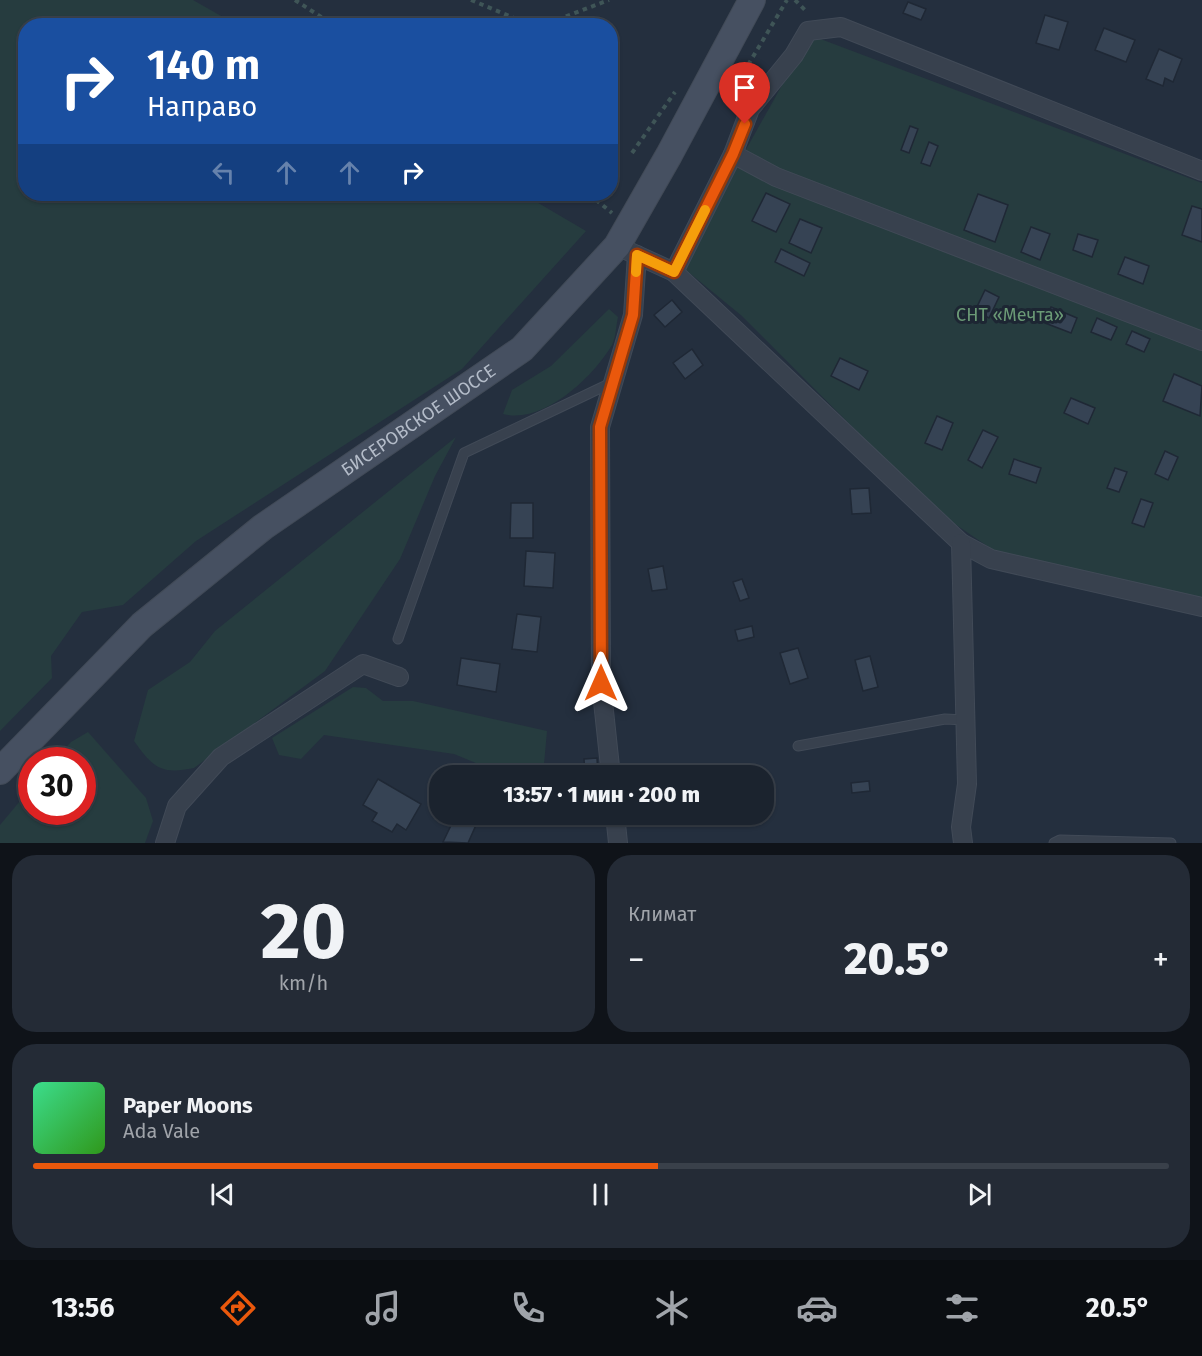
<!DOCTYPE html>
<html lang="ru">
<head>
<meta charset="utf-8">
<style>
	:root { --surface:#1b232e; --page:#242b36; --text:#f1f3f6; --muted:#a0a4aa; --line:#39404a; --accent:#ea580c }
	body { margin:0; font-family:"Fira Sans",sans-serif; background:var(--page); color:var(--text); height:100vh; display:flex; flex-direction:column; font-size:22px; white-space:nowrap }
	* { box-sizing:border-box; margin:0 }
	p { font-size:20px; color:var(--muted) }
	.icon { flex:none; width:33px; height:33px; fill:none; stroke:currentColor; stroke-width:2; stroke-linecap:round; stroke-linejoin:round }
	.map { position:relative; height:843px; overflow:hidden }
	.sheet { display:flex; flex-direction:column; gap:12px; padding:12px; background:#0f1319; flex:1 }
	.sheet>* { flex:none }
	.banner { position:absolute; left:18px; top:18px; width:600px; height:183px; border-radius:24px; box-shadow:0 2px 4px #0004,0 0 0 2px var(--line); background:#1a4fa0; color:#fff; overflow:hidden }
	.speed { position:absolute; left:18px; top:747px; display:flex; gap:12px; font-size:30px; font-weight:700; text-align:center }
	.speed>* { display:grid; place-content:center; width:78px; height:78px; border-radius:50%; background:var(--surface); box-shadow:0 2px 4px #0004,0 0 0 2px var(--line); line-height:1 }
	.speed .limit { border:9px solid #d22; background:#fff; color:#111 }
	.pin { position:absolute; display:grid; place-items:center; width:51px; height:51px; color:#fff; margin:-62px -26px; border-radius:50% 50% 50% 0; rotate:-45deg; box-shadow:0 0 6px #0007 }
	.pin .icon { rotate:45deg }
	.me { position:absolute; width:66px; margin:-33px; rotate:0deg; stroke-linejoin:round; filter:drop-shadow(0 0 4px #0008) }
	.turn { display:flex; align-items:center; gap:21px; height:126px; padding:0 30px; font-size:27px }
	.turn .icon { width:78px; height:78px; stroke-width:2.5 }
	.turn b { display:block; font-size:42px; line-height:51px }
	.lanes { display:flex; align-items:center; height:57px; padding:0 30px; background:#0003; justify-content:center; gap:30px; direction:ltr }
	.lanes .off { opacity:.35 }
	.big { font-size:45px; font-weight:800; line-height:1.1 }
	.sheet .card { flex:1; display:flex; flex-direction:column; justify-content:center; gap:9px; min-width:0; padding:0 21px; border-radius:24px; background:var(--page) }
	.sheet .dial { align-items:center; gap:0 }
	.dial b { font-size:78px; line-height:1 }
	.song { display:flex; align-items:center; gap:18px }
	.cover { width:72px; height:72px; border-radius:9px; background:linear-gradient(135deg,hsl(150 70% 55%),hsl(110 70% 35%)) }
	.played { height:6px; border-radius:3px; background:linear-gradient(90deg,var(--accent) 55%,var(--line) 55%) }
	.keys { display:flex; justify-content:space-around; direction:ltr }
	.heat { display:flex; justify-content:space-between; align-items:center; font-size:33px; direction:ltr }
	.sheet .tiles { flex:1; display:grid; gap:12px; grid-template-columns:1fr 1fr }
	.card:last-child { grid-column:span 2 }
	.trip { position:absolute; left:429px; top:765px; width:345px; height:60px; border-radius:24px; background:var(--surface); box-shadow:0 2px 4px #0004,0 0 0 2px var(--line); font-weight:800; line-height:60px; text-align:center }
	.menu { display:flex; height:96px; justify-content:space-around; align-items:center; background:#0b0e12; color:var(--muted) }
	.menu .icon { width:42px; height:42px }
	.menu .current { color:var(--accent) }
	.menu b { font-size:27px; color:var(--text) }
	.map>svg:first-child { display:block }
</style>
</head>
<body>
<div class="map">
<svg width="1202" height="843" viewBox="0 0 1202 843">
	<rect width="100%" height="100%" fill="#242f3e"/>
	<g fill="#263c3f">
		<polygon points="0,0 193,0 237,25 26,26 26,194 523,194 586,231 462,369 196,541 123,605 82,612 51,656 52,678 0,731"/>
		<polygon points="810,35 1202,183 1202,601 993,550 936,511 742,316 681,266"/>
		<path d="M609,309L618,317C616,326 616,337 612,345C593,377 543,425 503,414L512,390L551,366Z"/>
		<path d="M456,437L435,476L400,559L325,671L194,768C160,775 153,767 134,741L148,690L190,662L215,631Z"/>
		<polygon points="353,687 366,688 383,701 413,701 547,731 543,775 505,775 454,754 324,735 301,759 279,755 272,738"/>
		<polygon points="88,732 146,798 153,821 145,843 0,843 0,825 31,788 32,812 82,812 82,760 55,760 71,742"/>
	</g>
	<g fill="#364354" stroke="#1f2835" stroke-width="1.5">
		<polygon points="908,2 926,9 921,20 903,13"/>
		<polygon points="1045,15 1068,22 1059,50 1036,43"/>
		<polygon points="1104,28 1135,40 1126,62 1095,50"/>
		<polygon points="1159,49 1182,59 1173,82 1165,78 1163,86 1146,79"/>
		<polygon points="910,126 918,129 909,153 901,150"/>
		<polygon points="929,142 938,146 930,166 921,163"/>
		<polygon points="766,193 790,204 776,232 752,221"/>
		<polygon points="978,194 1008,205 995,242 964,230"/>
		<polygon points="1192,206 1202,209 1202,242 1182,235"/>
		<polygon points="800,219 822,228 811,253 789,243"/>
		<polygon points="1031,227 1050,234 1040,260 1021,252"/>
		<polygon points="1078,234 1098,240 1092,257 1073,250"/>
		<polygon points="781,249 810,263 804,276 775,262"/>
		<polygon points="1125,257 1149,266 1143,284 1118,274"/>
		<polygon points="985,290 999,297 989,318 975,311"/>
		<polygon points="672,300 682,312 665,327 654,315"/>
		<polygon points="1051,307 1077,318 1071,333 1045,323"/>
		<polygon points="1097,318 1117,327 1111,340 1091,332"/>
		<polygon points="1132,331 1150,339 1144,352 1126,344"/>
		<polygon points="692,349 703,365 685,379 673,363"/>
		<polygon points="840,358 868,371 859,390 831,376"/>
		<polygon points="1174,374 1202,386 1200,416 1163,401"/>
		<polygon points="1071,398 1095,408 1088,424 1064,413"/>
		<polygon points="937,416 953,423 942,450 925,443"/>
		<polygon points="983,430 998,437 982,468 968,460"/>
		<polygon points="1165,451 1178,457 1168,480 1155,474"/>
		<polygon points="1014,459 1041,468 1036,483 1009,474"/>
		<polygon points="1115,468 1127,472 1119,492 1107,488"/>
		<polygon points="869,488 871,513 852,514 850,489"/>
		<polygon points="1141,499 1153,503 1144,527 1132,523"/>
		<polygon points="511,503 533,503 533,538 510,538"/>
		<polygon points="526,551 555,553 553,588 524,586"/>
		<polygon points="663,566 667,589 652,591 648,569"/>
		<polygon points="742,579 749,598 740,601 733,582"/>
		<polygon points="517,614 541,617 537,652 512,649"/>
		<polygon points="752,626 754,637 738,641 735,630"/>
		<polygon points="798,648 808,678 790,684 780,653"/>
		<polygon points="870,656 878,687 863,691 855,660"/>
		<polygon points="461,658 500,664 496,692 457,685"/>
		<polygon points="597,758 598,776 585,776 584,759"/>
		<polygon points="378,779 421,804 406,830 397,824 392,832 372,821 377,813 363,805"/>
		<polygon points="869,781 870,791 852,793 851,783"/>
		<polygon points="456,815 476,825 468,843 443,842"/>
	</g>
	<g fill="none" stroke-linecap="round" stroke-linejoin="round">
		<defs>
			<g id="service">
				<polyline points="398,639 464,453 611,383"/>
				<polyline points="798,746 945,719 965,720"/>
				<polyline points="1054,843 1060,840 1171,843"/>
			</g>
			<g id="minor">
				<polyline points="733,154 776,177 1202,341"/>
				<polyline points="617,246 674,272 733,154 750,109 794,55 808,31 841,27 1202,171"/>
				<polyline points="674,272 961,543 991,559 1202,607"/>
				<polyline points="961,543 967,784 961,827 963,843"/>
				<polyline points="611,776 601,683 600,427 633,315 637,255"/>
				<polyline points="615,814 618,843"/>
				<polyline points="165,843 177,806 221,757 363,664 399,677"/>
			</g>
			<g id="secondary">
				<path id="s1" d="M0,771L142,625L263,527L522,349L617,246L669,155L752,0"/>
			</g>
		</defs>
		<use href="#service" stroke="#414a57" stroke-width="11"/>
		<use href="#minor" stroke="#414a57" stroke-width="20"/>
		<use href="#secondary" stroke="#414a57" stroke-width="28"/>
		<g stroke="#3f5557" stroke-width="4" stroke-dasharray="4.5 4.5" stroke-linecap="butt">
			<polyline points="295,0 335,26"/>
			<polyline points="471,0 514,18 559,19 609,0"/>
			<polyline points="795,0 807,12"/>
			<polyline points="739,80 787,0"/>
			<polyline points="632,153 675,92"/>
			<polyline points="589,194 612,213"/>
		</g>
		<use href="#service" stroke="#38414e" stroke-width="9"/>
		<use href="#minor" stroke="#38414e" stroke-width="18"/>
		<use href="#secondary" stroke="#465061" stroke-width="26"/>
	</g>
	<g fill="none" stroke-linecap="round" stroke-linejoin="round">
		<defs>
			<polyline id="route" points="601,683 600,427 633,315 637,255 674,272 733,154 745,124"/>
		</defs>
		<use href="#route" stroke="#983908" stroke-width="15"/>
		<use href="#route" stroke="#ea580c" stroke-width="10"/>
		<polyline stroke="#f59e0b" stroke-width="10" points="636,272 637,255 674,272 705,210"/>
	</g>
	<g text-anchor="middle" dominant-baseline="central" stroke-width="6" stroke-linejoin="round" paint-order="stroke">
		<g font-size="18" fill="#6b9a76" stroke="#1d2633">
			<text x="1010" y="315">СНТ «Мечта»</text>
		</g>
		<g font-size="18" fill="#b4bcc9" stroke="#1d2633">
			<text stroke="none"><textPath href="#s1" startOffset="548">БИСЕРОВСКОЕ ШОССЕ</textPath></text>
		</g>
	</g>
</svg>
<div class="speed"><div class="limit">30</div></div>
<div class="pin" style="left:745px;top:124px;background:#d93025"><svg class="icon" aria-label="arrive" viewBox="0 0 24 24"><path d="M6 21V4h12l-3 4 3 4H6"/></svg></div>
<svg class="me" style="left:601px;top:683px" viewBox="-20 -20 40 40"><path d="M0-17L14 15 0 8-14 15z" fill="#ea580c" stroke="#fff" stroke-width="4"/></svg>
<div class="trip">13:57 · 1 мин · 200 m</div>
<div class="banner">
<div class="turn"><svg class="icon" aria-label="right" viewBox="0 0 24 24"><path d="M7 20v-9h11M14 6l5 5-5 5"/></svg><div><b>140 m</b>Направо</div></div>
<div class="lanes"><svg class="icon off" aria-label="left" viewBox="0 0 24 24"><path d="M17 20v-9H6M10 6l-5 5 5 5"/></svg><svg class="icon off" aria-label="ahead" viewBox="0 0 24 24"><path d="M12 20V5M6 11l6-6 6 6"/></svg><svg class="icon off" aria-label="ahead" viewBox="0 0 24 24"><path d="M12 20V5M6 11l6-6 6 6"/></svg><svg class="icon" aria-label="right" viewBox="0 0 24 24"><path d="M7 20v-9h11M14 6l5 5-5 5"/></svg></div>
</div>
</div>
<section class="sheet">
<div class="tiles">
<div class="card dial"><b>20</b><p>km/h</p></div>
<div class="card"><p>Климат</p>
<div class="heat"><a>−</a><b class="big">20.5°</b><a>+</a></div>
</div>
<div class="card">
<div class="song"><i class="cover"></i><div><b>Paper Moons</b><p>Ada Vale</p></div></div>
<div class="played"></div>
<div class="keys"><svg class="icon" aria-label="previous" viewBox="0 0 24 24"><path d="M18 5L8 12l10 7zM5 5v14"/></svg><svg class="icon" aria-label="pause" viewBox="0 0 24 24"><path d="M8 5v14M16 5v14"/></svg><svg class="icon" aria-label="next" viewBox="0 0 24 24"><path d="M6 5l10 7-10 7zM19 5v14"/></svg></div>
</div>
</div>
</section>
<nav class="menu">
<b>13:56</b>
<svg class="icon current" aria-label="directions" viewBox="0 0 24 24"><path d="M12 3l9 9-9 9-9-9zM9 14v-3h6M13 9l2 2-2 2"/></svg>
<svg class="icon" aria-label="music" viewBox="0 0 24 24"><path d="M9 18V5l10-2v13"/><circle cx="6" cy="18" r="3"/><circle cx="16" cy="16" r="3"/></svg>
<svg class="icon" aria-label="phone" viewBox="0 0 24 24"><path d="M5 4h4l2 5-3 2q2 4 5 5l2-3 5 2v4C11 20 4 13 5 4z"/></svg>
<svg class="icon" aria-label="climate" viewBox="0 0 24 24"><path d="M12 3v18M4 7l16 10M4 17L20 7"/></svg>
<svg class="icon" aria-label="car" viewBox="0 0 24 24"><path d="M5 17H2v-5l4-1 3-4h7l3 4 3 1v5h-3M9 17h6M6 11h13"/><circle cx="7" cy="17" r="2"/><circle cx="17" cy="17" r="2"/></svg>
<svg class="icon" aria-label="filters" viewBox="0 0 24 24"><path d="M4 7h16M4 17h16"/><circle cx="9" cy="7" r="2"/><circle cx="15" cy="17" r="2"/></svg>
<b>20.5°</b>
</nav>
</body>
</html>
